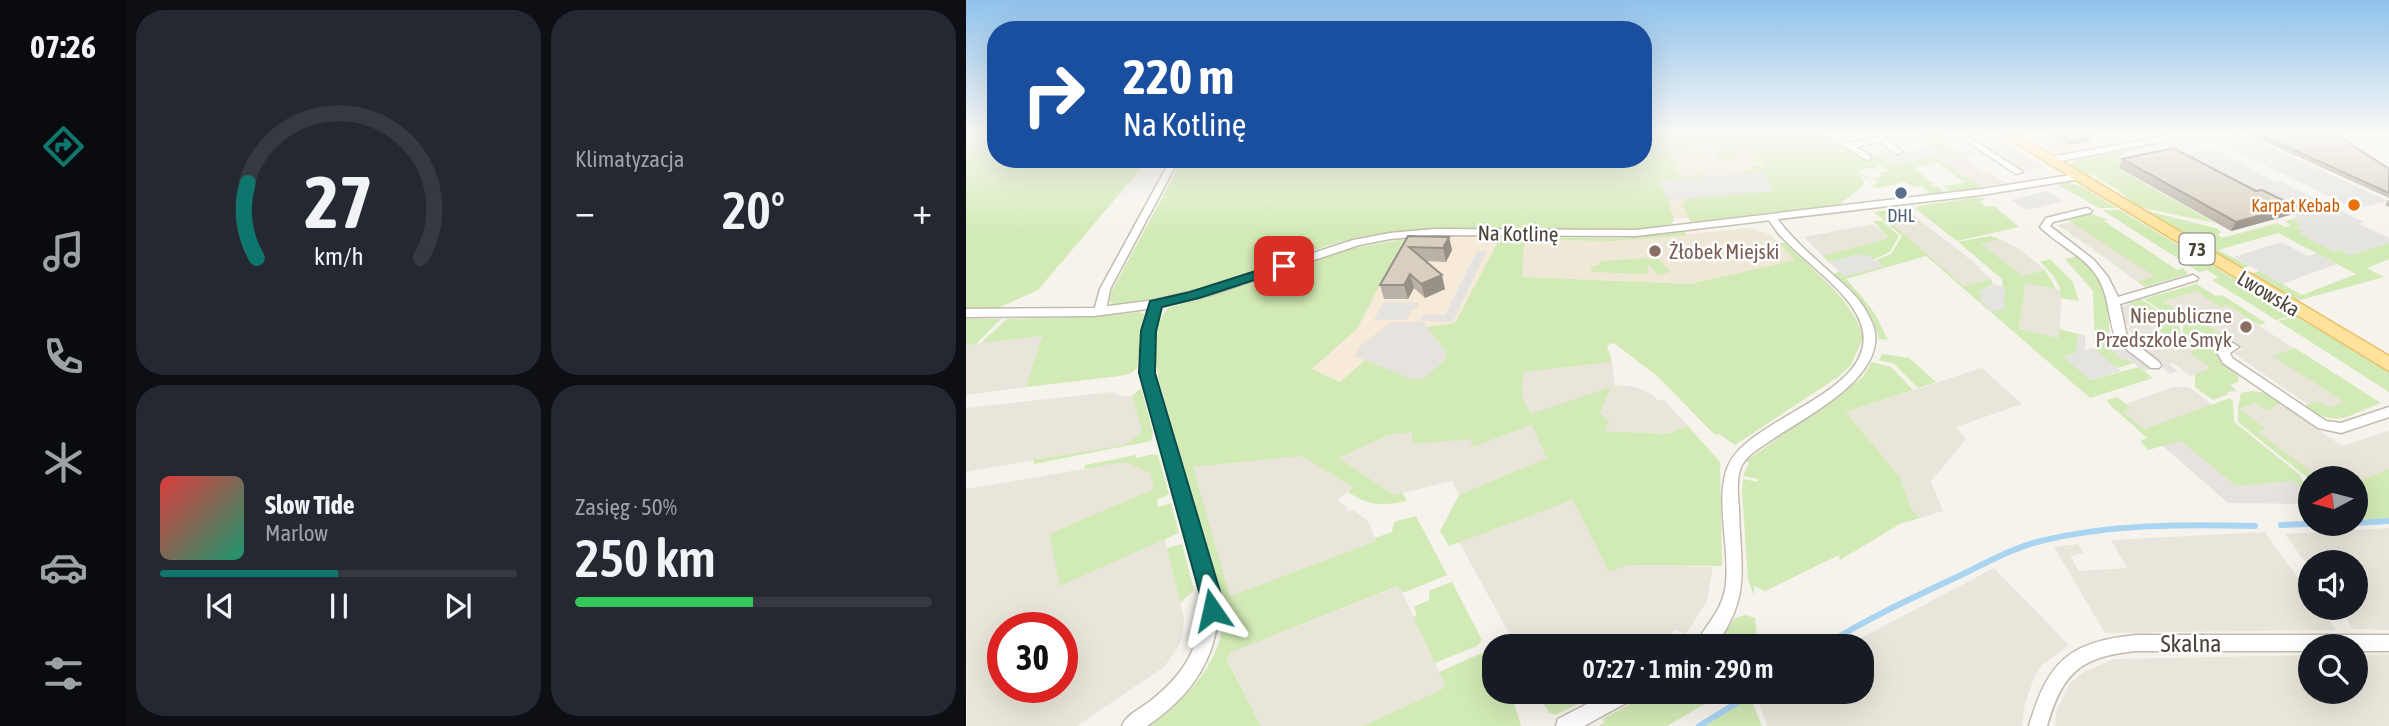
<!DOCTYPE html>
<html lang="pl">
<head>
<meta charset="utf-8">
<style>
	:root { --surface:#171b24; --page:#242831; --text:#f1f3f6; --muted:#9ea1a6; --line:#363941; --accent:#0f766e }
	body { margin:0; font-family:"Asap Condensed",sans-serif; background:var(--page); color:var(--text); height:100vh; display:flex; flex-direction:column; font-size:26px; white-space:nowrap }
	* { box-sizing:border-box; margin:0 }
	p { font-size:23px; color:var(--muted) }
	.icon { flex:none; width:38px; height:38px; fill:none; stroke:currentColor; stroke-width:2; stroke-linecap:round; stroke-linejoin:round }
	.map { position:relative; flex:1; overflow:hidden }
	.side { display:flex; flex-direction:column; gap:10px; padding:10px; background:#0d0f14; width:840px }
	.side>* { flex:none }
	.banner { position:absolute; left:21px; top:21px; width:665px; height:147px; border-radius:28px; box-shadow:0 7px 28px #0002; background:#1a4fa0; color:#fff; overflow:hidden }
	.needle { width:46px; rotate:263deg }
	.tools { position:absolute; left:1332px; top:466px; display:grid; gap:14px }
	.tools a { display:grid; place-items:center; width:70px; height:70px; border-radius:50%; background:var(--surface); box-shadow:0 7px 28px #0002; font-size:35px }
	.speed { position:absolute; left:21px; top:612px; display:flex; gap:14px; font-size:35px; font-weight:700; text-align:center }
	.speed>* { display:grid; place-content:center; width:91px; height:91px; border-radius:50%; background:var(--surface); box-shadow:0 7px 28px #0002; line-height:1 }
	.speed .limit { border:10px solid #d22; background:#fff; color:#111 }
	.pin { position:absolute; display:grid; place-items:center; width:60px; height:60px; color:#fff; margin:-30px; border-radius:14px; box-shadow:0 4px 10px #0006 }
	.me { position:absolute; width:77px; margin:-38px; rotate:349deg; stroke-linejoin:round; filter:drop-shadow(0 0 5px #0008) }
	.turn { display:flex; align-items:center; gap:24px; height:147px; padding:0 21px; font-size:32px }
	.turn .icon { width:91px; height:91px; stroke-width:2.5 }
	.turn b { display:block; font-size:49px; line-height:60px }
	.big { font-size:52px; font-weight:600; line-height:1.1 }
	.side .card { flex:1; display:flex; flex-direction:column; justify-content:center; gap:10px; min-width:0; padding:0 24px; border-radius:28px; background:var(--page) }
	.side .dial { align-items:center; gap:0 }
	.dial svg { height:182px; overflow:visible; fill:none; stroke:var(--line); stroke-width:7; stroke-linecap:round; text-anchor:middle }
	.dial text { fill:var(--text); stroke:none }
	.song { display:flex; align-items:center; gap:21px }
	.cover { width:84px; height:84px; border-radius:10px; background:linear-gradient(135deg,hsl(0 70% 55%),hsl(160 70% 35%)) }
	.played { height:7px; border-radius:4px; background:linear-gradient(90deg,var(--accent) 50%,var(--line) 50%) }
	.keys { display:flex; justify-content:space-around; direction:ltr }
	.heat { display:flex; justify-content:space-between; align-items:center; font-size:38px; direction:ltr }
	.charge { height:10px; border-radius:5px; background:linear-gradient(90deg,#34c759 50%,var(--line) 0) }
	.side .tiles { flex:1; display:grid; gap:10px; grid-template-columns:repeat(2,1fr) }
	.trip { position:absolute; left:516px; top:634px; width:392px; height:70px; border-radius:28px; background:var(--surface); box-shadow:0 7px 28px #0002; font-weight:600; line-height:70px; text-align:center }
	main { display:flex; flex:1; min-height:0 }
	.dock { display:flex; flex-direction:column; width:126px; justify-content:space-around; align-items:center; background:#090b0e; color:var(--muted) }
	.dock .icon { width:49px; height:49px }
	.dock .active { color:var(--accent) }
	.dock b { font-size:32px; color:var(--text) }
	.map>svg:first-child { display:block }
</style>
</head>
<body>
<main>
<nav class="dock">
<b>07:26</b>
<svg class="icon active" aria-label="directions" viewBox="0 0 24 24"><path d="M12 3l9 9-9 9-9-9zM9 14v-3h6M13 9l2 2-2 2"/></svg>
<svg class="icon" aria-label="music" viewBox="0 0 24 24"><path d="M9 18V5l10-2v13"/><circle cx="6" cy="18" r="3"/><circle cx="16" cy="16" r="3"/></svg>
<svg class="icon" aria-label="phone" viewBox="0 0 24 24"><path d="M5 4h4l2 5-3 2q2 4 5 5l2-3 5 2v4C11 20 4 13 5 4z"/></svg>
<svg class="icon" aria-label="climate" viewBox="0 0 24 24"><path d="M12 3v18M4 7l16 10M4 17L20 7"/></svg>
<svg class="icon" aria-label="car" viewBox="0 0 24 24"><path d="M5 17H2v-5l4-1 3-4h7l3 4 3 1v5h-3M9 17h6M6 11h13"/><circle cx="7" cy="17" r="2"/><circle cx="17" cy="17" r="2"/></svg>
<svg class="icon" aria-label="filters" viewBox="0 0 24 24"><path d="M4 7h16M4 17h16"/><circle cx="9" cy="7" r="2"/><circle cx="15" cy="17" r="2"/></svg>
</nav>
<section class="side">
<div class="tiles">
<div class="card dial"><svg viewBox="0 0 100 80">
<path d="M14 69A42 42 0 1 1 86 69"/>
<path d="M14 69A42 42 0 0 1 10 36" stroke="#0f766e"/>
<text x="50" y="56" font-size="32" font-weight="700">27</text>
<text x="50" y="72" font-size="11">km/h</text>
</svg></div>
<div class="card"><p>Klimatyzacja</p>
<div class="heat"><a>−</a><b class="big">20°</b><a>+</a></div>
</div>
<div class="card">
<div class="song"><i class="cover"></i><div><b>Slow Tide</b><p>Marlow</p></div></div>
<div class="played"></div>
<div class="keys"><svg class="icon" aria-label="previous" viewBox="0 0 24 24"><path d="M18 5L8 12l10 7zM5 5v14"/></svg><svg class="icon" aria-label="pause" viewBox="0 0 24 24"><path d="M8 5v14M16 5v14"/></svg><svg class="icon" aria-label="next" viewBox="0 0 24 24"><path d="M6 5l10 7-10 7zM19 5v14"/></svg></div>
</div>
<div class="card"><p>Zasięg · 50%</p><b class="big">250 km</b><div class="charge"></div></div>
</div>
</section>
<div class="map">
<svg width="1423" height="726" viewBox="0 0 1423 726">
	<rect width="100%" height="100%" fill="#f6f3ec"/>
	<g fill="#eae5da" fill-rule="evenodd">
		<polygon points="997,133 1021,133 1078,167 1057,171"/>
		<polygon points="1005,151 1011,155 998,158 1017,173 1023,172 1039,183 1012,187 970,157"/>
		<polygon points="951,218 1015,268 1013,269 1025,279 998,286 925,224"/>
		<polygon points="1106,222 1155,251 1190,276 1172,282 1111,238 1104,236 1107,235 1091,225"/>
		<polygon points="907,224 924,238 857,256 838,237"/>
		<polygon points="1034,239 1054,249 1079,270 1057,276 1014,244"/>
		<polygon points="1059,283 1096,290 1093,338 1053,329"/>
		<polygon points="1230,291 1254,307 1261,305 1329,349 1390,402 1366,411 1343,405 1267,353 1277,349 1235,320 1227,322 1196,301"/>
		<polygon points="1175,299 1213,325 1214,333 1234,347 1229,349 1246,368 1224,376 1207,363 1203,364 1169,339 1172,338 1161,329 1164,327 1153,319 1156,317 1156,307"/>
		<polygon points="76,336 60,387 0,395 0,345"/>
		<polygon points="646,362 649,385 670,387 687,395 692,400 699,401 722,426 701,434 638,431 638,418 634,412 636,402 644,393 565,414 556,396 557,372"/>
		<polygon points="1016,368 1056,404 990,427 1000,439 965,481 977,511 954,518 945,509 934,477 880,412"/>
		<polygon points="1207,387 1223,387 1247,405 1178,429 1156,411 1164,407 1160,404"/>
		<polygon points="146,392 155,396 167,397 176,432 158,445 0,472 0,408"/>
		<polygon points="1301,395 1376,446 1423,431 1423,478 1390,489 1390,478 1344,478 1338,475 1272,421 1272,407"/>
		<polygon points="565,424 582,458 493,495 486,481 428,495 372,458 422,435 446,432 446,444 508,438 505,448"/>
		<polygon points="335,456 387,487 372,500 381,508 381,511 387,510 402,521 410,541 264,596 226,467"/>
		<path d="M159,462L184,473L189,489L84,534L94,585L199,538L218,619L216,637L212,647L198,667L111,726H1L0,489ZM37,628H96V688H37Z"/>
		<polygon points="607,500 661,565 747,567 741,601 720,634 708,629 695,646 550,646 493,542"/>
		<polygon points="1423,528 1423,630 1387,629 1372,607 1390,607 1390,562 1344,562 1344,569 1319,534"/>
		<polygon points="1299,532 1344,595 1344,607 1353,607 1370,630 1139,633 1088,547 1112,544 1118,553 1104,556 1113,571 1161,568 1145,540"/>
		<polygon points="1028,568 1103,645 1076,665 1068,678 1059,704 1056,726 801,726 792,701 807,691 896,691 896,646 880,646"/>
		<polygon points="433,586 479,684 475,690 396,726 295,726 261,659 264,653"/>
		<polygon points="1423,654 1423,726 1089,726 1091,709 1104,683 1118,672 1148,659 1344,655 1344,691 1390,691 1390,655"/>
	</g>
	<g fill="#f7ead8">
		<polygon points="1053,133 1117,133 1124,137 1132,136 1139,141 1132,146 1091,153"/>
		<polygon points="467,237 528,237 531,242 489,323 461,327 457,322 390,356 399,360 374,382 346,369 391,329 438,239"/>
	</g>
	<g fill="#e6e2dd">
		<polygon points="426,322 457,322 479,351 480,359 458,378 446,380 389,356 396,344"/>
		<polygon points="1211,440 1220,443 1270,486 1329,481 1344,504 1262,503 1196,445"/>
	</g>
	<g fill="#efe8d6">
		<polygon points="782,136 832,207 696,220 693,147"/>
		<polygon points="784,228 803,234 830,260 724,284 556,277 557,240 648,241"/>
	</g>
	<g fill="#d2eab5">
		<polygon points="0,133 30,133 30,159 183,159 72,290 28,310 0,310"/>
		<path d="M677,133H857L897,158L924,153L927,155L917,157L942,160L939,157L944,161L972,153L966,144L951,133H989L973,138L994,153L971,158L1017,189L985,192L977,186L999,183L970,162L947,168L968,184L962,186L972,187L980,194L960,197L956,194L964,193L956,186L947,187L939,182L913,188L904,186L912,183L908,178L915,177L913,173L924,171L912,165L910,168L915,171L905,168L890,171L905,179L894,176L898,182L896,187L868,208L725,223L716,204L722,198L807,191L797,172L778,174L776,171L787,170L786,167L798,166L796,161L791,162L786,153L770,154L772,159L753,161L749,153L755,152L751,144L724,146L722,152L705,157L713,177L738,175L739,177L695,181L708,220L702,227C643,232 585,230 526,230C485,229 444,228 404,235C318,251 237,306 147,304L144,302L143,296L217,159H677Z"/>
		<polygon points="1183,146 1151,155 1155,158 1152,159 1162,164 1151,168 1249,223 1173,207 1151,189 1124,173 1122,174 1126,177 1110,170 1104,164 1109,160"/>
		<polygon points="1103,183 1115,186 1151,208 1133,208 1092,185"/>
		<polygon points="1014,197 1020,200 1013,201 1020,207 1028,206 1053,227 991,241 950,209 952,206"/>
		<path d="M938,208L951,218L926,224L998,286L1025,279L1027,284L1013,292L1025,311L1038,309L1036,279L992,242L1024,236L1034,239L1015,244L1057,276L1079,270L1090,289L1059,283L1053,329L1092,338L1093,329L1113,334L1110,353L1098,356L1124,380L1173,367L1187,378L1124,398L960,256L880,279C902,303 908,309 922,340L913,339C907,311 886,293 866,274L874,272L878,276L916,266L910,260L925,254L936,236L908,212Z"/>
		<polygon points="1136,210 1154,210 1328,315 1310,320 1246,280 1252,277 1241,270 1233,272"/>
		<polygon points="1181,211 1250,228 1255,232 1252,235 1256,238 1311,223 1319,227 1325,226 1319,221 1326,219 1337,225 1331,228 1338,231 1333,233 1368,252 1375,250 1383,255 1423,243 1423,259 1401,268 1418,277 1331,301 1285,274 1293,271 1336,295 1390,274 1312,233 1252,250 1284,266 1275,268"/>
		<polygon points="1126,214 1143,220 1138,221 1211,270 1217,268 1222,274 1179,287 1172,282 1188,276 1099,218"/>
		<polygon points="907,221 916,221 933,236 924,252 908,259 894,254 863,262 857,256 923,238"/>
		<path d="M719,232L720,235L647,241L558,240L556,277L724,284L829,260L813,243H819C844,268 890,302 897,338L885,365L872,377L769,445L753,434L749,435L691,376L648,343L641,345L646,362L557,372L556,396L565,414L645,387L634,412L643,422L638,431L701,434L722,426L754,462L756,566L661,565L643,572L607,500L483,546L474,531L493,495L581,458L565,425L504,448L507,439L446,444V432L422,435L373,458L428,495L436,492L441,501C416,506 403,506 382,492L387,487L335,456L227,467L264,596L410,541L409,538L426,532L428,522L450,516L481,575L437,593L432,586L264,653L261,660L295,726H180C221,701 266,653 256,601L193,381C189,354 184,329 202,308L388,248L438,239L391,329L346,369L374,382L399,360L445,379L458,378L480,359L479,351L461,327L489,323L531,243L528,237L657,238Z"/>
		<path d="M1113,256C1146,287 1142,306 1144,349L1168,363L1151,368L1129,350L1127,291L1099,259Z"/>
		<polygon points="684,258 692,259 705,272 691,275 683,263 681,274 625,272 626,266 631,266 636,261"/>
		<path d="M1084,259L1107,282L1113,301L1095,298C1096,284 1085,272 1074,262Z"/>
		<polygon points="1230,284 1250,296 1256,295 1300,323 1293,325 1261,305 1254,307 1230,291 1197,301 1227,322 1234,320 1260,337 1241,341 1239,334 1231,330 1226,332 1230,336 1237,335 1238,341 1229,341 1217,333 1217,325 1178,299"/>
		<polygon points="1175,299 1213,325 1214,333 1226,342 1214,345 1189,327 1201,323 1185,312 1174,311 1163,303"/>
		<polygon points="173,312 178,314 171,368 165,373 154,376 60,387 76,336 15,343 41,319 128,317"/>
		<polygon points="1330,316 1423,372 1423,392 1312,321"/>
		<polygon points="0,319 35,319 10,344 0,345"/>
		<polygon points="1237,346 1249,346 1253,357 1273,377 1272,382 1264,385 1271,391 1261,392 1263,394 1247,400 1229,387 1229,374 1245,368 1223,352"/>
		<path d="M1329,348L1415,403C1379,416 1373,429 1338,406L1352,401L1364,408L1378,402L1307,356Z"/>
		<polygon points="916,354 943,358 970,382 952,388 928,364 913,360"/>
		<polygon points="906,362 925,367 947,390 880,412 934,477 945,509 954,518 934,524 874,560 873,555 799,591 788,586 788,595 782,580 776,491 777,479 792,482 792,479 777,476 783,463 780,461 896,378"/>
		<polygon points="175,388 187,433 185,441 68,464 67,460 158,445 176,432 166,396"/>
		<polygon points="1285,391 1299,393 1316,403 1300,410 1289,402 1273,409 1299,428 1292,432 1354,478 1338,475 1273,423 1272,407 1275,393"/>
		<polygon points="1151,397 1165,408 1157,412 1178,429 1264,398 1267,401 1268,422 1334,475 1344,500 1329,481 1270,486 1215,441 1182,450 1174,441 1181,438 1142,403 1141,400"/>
		<polygon points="188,454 192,455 203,494 191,500 192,507 205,503 213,533 94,586 83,534 188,489 184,473 159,462 118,469 119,465 170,455 170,458"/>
		<polygon points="1423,469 1423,518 1390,520 1390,482"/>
		<polygon points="216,544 228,590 214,603 201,548"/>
		<polygon points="486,582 516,640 511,646 469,663 447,617 451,615 448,607 463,600 464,590"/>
		<polygon points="779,615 789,618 792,646 750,646 769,618"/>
		<polygon points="516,653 522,653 528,663 528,691 544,691 555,726 396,726 475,690 479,684 473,672"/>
		<polygon points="569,691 588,691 606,695 615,691 639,691 589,715 583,712"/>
		<polygon points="687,691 761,691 701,726 632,726 638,723 637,719"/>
		<polygon points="784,697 796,726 739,726"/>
	</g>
	<g fill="#e5e3e0">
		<polygon points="1275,133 1422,201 1389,209 1247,140 1246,136"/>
		<polygon points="963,146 972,155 944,161 939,157 943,161 924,164 916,158"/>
		<polygon points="1242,149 1254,151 1308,182 1314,181 1398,222 1393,224 1423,238 1423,243 1383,255 1375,250 1368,252 1332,233 1337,231 1330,227 1336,225 1326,219 1331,217 1214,156"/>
		<polygon points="797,172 808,191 701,200 694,181"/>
		<polygon points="1080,191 1098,201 1061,210 1045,200"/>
		<polygon points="1315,242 1342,256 1350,253 1371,264 1316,284 1268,257"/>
		<polygon points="511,251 521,251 487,322 454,321 457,315 479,315"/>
		<polygon points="894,254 904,256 917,267 878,276 863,262"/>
		<polygon points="1027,284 1039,288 1038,310 1025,311 1013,299 1016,298 1013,292"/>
		<polygon points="417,302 453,303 450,309 446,309 440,320 408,320"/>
		<polygon points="1158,331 1212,371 1204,374 1194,366 1178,371 1163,359 1157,360 1144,349 1144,336"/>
		<polygon points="1113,334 1119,336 1119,350 1127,348 1155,371 1124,380 1097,357 1110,353"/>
	</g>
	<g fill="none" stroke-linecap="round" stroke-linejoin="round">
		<g stroke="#a9d4f2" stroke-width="6">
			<polyline points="1390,523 1423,521"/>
			<polyline points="1315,525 1373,523"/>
			<path d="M858,646C900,619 946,598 991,577C1018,564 1046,548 1075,541C1144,524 1219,524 1289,526"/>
			<polyline points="787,693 790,691"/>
			<polyline points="733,726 782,696"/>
		</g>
		<defs>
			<g id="minor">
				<polygon points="856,133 866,133 883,143 909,138 907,135 912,133 937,152 930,154 915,142 889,147 904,155 904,159 901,160"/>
				<polygon points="988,133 997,133 1057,172 1050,174"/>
				<polygon points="1218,133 1234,133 1230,135 1084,163 1080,160 1084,157"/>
				<polygon points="205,159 213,159 144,289 140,311 138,313 130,313 128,311 134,289"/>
				<path d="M1121,208L1126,211L1124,213L1087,222L1084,226L1128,260L1142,277L1152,297L1227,275L1232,278L1231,280L1154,304L1161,337L1193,362L1195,365L1193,368H1185L1151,342C1142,321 1144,298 1132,278C1119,256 1092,245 1074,227L1080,218Z"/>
				<path d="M807,216L810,217C826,239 846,256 866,274C877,284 891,295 899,309C902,315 909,326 909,333C915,380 839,417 807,439C797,446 780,455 775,467C770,480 772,495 773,509C774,566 786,596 749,646H729C739,625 754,614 759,590C766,552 747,497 763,464C786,413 939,387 887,308C870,282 833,257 812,233L802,219Z"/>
				<path d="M189,301L195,304L186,351L187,373L253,595C254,654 229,693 181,726H156C160,715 174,709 183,702C222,672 236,643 237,595L175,373L174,351L183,304Z"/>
				<polygon points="1267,343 1273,347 1264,353 1266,358 1360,421 1375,423 1423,407 1423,417 1375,433 1352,428 1257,363 1251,352 1253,349"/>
				<path d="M1170,635H1423V651H1390V646H1344V651H1170C1114,657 1097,672 1081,726H1063C1082,662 1102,642 1170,635Z"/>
				<polygon points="646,691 674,691 671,697 618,726 590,726 592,719"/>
			</g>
			<polygon id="tertiary" points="1111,174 1115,175 1115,179 1015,195 670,236 468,235 424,239 393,245 244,295 189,308 128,316 0,317 0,309 128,308 189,300 236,289 387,240 424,233 468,229 670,230 1015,189"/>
			<polygon id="primary" points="1033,133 1048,133 1423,356 1423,371"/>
		</defs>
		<use href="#minor" stroke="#c2bbae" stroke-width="3"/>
		<use href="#tertiary" stroke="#c2bbae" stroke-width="3"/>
		<use href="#primary" stroke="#e6c16a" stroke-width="3"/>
		<use href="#minor" fill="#fff" fill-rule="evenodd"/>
		<use href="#tertiary" fill="#fff" fill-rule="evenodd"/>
		<use href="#primary" fill="#ffe39c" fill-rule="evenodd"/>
	</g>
	<g fill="#bab2a6">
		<polygon points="1081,133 1118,133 1125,136 1123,141 1103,145"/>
		<polygon points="1280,133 1364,133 1423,169 1423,198"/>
		<polygon points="1156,159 1324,215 1265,231 1153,168"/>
		<polygon points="1422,200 1423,200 1423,207 1419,205"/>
		<polygon points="442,236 483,237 486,250 480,262 460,261 479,289 459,298 448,288 442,299 418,299 414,285"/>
	</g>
	<g fill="#979187">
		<polygon points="1125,136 1123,141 1103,145 1105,141"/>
		<polygon points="1329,206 1324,215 1265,231 1270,222"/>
		<polygon points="483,237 486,250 480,262 477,248"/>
		<polygon points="444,274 448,288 442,299 438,285"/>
		<polygon points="476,275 479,289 459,298 455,284"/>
	</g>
	<g fill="#d8cfc1" stroke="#979187" stroke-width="2">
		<polygon points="1090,133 1118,133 1125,136 1105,141"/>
		<polygon points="1291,133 1364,133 1374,137 1423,169 1423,193"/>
		<polygon points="1207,148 1290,191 1296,190 1329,206 1270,222 1156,159"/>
		<polygon points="442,236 483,237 477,248 443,247 476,275 455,284 444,274 438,285 414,285"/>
	</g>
	<linearGradient id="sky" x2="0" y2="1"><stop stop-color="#8fc1ec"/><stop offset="0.57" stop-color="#fbfaf6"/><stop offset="1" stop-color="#fbfaf6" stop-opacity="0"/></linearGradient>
	<rect width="1423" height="234" fill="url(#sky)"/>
	<polygon fill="#0f766e" stroke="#0a4d48" stroke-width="2" points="318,262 324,266 322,269 233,298 196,307 190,331 189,373 255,595 257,610 254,617 246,620 238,617 234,595 173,373 175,331 184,301 224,292"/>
	<circle fill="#5c6f8a" stroke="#fff" stroke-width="2.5" cx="935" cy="193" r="7"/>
	<circle fill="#e8710a" stroke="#fff" stroke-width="2.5" cx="1388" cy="205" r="7"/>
	<g fill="#8d6e63" stroke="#fff" stroke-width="2.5">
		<circle cx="689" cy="251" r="7"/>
		<circle cx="1280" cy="327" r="7"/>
	</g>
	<g text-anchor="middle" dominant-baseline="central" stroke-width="5" stroke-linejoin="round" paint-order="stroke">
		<g font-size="18" fill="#c56008" stroke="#fff" text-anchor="end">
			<text x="1374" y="205">Karpat Kebab</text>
		</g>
		<g font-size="18" fill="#4e5e75" stroke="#fff">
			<text x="935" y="215">DHL</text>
		</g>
		<rect fill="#fff" stroke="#817c74" stroke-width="2" x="1213.5" y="233.5" width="35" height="31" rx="5"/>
		<g font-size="19" font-weight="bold" fill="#4b4439">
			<text x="1231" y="249">73</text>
		</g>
		<g font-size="21" fill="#4b4439" stroke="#fff">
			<text transform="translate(552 233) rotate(1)">Na Kotlinę</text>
			<text transform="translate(1303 293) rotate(31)">Lwowska</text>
		</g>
		<g font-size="21" fill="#785e54" stroke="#fff" text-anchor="start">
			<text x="703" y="251">Żłobek Miejski</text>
			<text x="1266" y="315" text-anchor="end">Niepubliczne<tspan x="1266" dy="24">Przedszkole Smyk</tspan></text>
		</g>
		<g font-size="24" fill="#4b4439" stroke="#fff">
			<text x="1225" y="643">Skalna</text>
		</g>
	</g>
</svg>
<div class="tools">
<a><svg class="needle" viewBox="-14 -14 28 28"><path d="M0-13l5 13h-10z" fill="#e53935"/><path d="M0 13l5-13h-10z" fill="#9ea1a6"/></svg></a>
<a><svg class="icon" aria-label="sound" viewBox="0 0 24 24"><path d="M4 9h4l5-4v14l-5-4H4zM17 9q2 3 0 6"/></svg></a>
<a><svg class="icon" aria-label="search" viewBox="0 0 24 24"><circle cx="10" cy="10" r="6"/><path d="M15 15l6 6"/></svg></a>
</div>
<div class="speed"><div class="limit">30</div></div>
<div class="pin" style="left:318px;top:266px;background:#d93025"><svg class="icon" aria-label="arrive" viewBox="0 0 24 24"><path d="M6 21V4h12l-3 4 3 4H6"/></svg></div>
<svg class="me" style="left:246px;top:610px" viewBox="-20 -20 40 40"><path d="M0-17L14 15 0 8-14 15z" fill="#0f766e" stroke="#fff" stroke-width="4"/></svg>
<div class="trip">07:27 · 1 min · 290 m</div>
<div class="banner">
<div class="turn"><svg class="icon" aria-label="right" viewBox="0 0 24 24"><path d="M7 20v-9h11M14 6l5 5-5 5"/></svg><div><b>220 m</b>Na Kotlinę</div></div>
</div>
</div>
</main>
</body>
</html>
